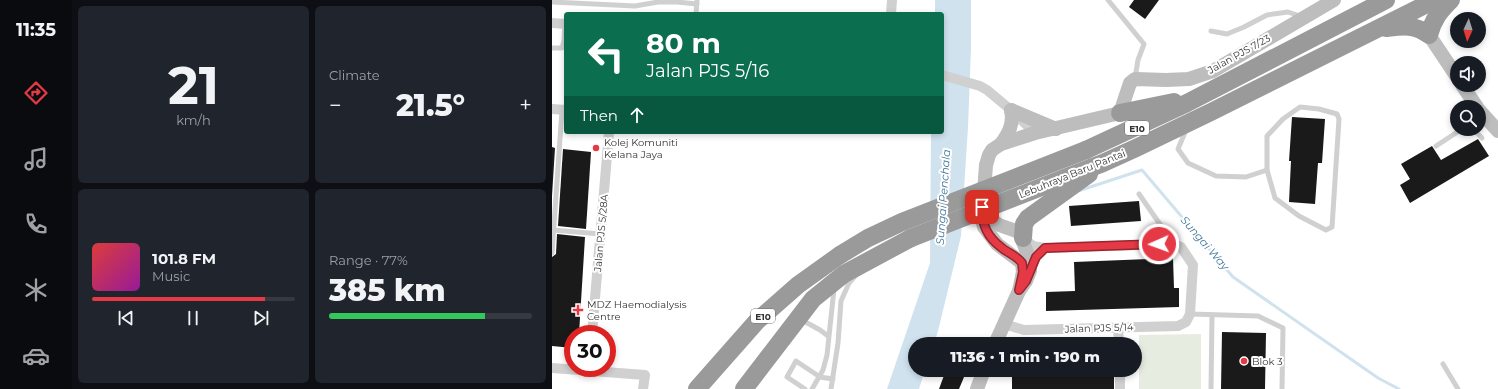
<!DOCTYPE html>
<html lang="en">
<head>
<meta charset="utf-8">
<style>
	:root { --surface:#171b24; --page:#20242c; --text:#f1f3f6; --muted:#9ea1a6; --line:#363941; --accent:#e63946 }
	body { margin:0; font-family:Montserrat,sans-serif; background:var(--page); color:var(--text); height:100vh; display:flex; flex-direction:column; font-size:15px; white-space:nowrap }
	* { box-sizing:border-box; margin:0 }
	p { font-size:13px; color:var(--muted) }
	.icon { flex:none; width:22px; height:22px; fill:none; stroke:currentColor; stroke-width:2; stroke-linecap:round; stroke-linejoin:round }
	.map { position:relative; flex:1; overflow:hidden }
	.panel { display:flex; flex-direction:column; gap:6px; padding:6px; background:#0d0f14; width:480px }
	.panel>* { flex:none }
	.banner { position:absolute; left:12px; top:12px; width:380px; height:122px; border-radius:4px; box-shadow:0 2px 6px #0003; background:#0b6e4f; color:#fff; overflow:hidden }
	.needle { width:26px; rotate:184deg }
	.tools { position:absolute; left:898px; top:12px; display:grid; gap:8px }
	.tools a { display:grid; place-items:center; width:36px; height:36px; border-radius:50%; background:var(--surface); box-shadow:0 2px 6px #0003; font-size:20px }
	.speed { position:absolute; left:12px; top:325px; display:flex; gap:8px; font-size:20px; font-weight:700; text-align:center }
	.speed>* { display:grid; place-content:center; width:52px; height:52px; border-radius:50%; background:var(--surface); box-shadow:0 2px 6px #0003; line-height:1 }
	.speed .limit { border:6px solid #d22; background:#fff; color:#111 }
	.pin { position:absolute; display:grid; place-items:center; width:34px; height:34px; color:#fff; margin:-17px; border-radius:8px; box-shadow:0 2px 6px #0006 }
	.me { position:absolute; width:44px; margin:-22px; rotate:268deg; stroke-linejoin:round; filter:drop-shadow(0 0 3px #0008) }
	.turn { display:flex; align-items:center; gap:14px; height:84px; padding:0 16px; font-size:18px }
	.turn .icon { width:52px; height:52px; stroke-width:2.5 }
	.turn b { display:block; font-size:28px; line-height:34px }
	.then { display:flex; align-items:center; height:38px; padding:0 16px; background:#0003; gap:8px; font-size:15px }
	.big { font-size:30px; font-weight:800; line-height:1.1 }
	.panel .tile { flex:1; display:flex; flex-direction:column; justify-content:center; gap:6px; min-width:0; padding:0 14px; border-radius:6px; background:var(--page) }
	.panel .dial { align-items:center; gap:0 }
	.dial b { font-size:52px; line-height:1 }
	.song { display:flex; align-items:center; gap:12px }
	.cover { width:48px; height:48px; border-radius:6px; background:linear-gradient(135deg,hsl(0 70% 55%),hsl(300 70% 35%)) }
	.played { height:4px; border-radius:2px; background:linear-gradient(90deg,var(--accent) 85%,var(--line) 85%) }
	.keys { display:flex; justify-content:space-around; direction:ltr }
	.heat { display:flex; justify-content:space-between; align-items:center; font-size:22px; direction:ltr }
	.charge { height:6px; border-radius:3px; background:linear-gradient(90deg,#34c759 77%,var(--line) 0) }
	.panel .tiles { flex:1; display:grid; gap:6px; grid-template-columns:repeat(2,1fr) }
	.trip { position:absolute; left:356px; top:337px; width:234px; height:40px; border-radius:20px; background:var(--surface); box-shadow:0 2px 6px #0003; font-weight:800; line-height:40px; text-align:center }
	main { display:flex; flex:1; min-height:0 }
	.menu { display:flex; flex-direction:column; width:72px; justify-content:space-around; align-items:center; background:#090b0e; color:var(--muted) }
	.menu .icon { width:28px; height:28px }
	.menu .current { color:var(--accent) }
	.menu b { font-size:18px; color:var(--text) }
	.map>svg:first-child { display:block }
</style>
</head>
<body>
<main>
<nav class="menu">
<b>11:35</b>
<svg class="icon current" aria-label="directions" viewBox="0 0 24 24"><path d="M12 3l9 9-9 9-9-9zM9 14v-3h6M13 9l2 2-2 2"/></svg>
<svg class="icon" aria-label="music" viewBox="0 0 24 24"><path d="M9 18V5l10-2v13"/><circle cx="6" cy="18" r="3"/><circle cx="16" cy="16" r="3"/></svg>
<svg class="icon" aria-label="phone" viewBox="0 0 24 24"><path d="M5 4h4l2 5-3 2q2 4 5 5l2-3 5 2v4C11 20 4 13 5 4z"/></svg>
<svg class="icon" aria-label="climate" viewBox="0 0 24 24"><path d="M12 3v18M4 7l16 10M4 17L20 7"/></svg>
<svg class="icon" aria-label="car" viewBox="0 0 24 24"><path d="M5 17H2v-5l4-1 3-4h7l3 4 3 1v5h-3M9 17h6M6 11h13"/><circle cx="7" cy="17" r="2"/><circle cx="17" cy="17" r="2"/></svg>
</nav>
<section class="panel">
<div class="tiles">
<div class="tile dial"><b>21</b><p>km/h</p></div>
<div class="tile"><p>Climate</p>
<div class="heat"><a>−</a><b class="big">21.5°</b><a>+</a></div>
</div>
<div class="tile">
<div class="song"><i class="cover"></i><div><b>101.8 FM</b><p>Music</p></div></div>
<div class="played"></div>
<div class="keys"><svg class="icon" aria-label="previous" viewBox="0 0 24 24"><path d="M18 5L8 12l10 7zM5 5v14"/></svg><svg class="icon" aria-label="pause" viewBox="0 0 24 24"><path d="M8 5v14M16 5v14"/></svg><svg class="icon" aria-label="next" viewBox="0 0 24 24"><path d="M6 5l10 7-10 7zM19 5v14"/></svg></div>
</div>
<div class="tile"><p>Range · 77%</p><b class="big">385 km</b><div class="charge"></div></div>
</div>
</section>
<div class="map">
<svg width="946" height="389" viewBox="0 0 946 389">
	<rect width="100%" height="100%" fill="#fff"/>
	<polygon fill="#e6ecdf" points="649,334 649,389 587,389 587,335"/>
	<polygon fill="#cfe2ee" points="383,0 419,0 419,48 416,127 409,236 386,331 382,344 363,344 363,370 373,370 367,389 335,389 378,263 379,132 390,132 390,14 383,14"/>
	<g fill="none" stroke-linecap="round" stroke-linejoin="round">
		<polyline stroke="#cfe2ee" stroke-width="3" points="526,191 590,170 681,277 826,378 847,389"/>
	</g>
	<g fill="#1a1a1a">
		<polygon points="582,0 607,0 593,19 577,7"/>
		<polygon points="740,117 773,119 770,163 766,163 763,204 737,202 739,161 737,161"/>
		<polygon points="926,139 937,156 858,203 848,185 858,179 849,164 880,146 889,160"/>
		<polygon points="0,147 3,148 0,196"/>
		<polygon points="11,149 39,152 34,229 6,226"/>
		<polygon points="587,201 589,221 519,226 517,206"/>
		<polygon points="5,234 33,237 27,334 21,334 21,348 0,346 0,257 4,254"/>
		<polygon points="621,258 622,288 627,288 627,307 494,311 494,292 523,291 522,262"/>
		<polygon points="670,332 714,333 713,389 669,389"/>
		<polygon points="394,370 415,370 407,389 387,389"/>
		<polygon points="562,373 562,389 460,389 460,376"/>
	</g>
	<g fill="none" stroke-linecap="round" stroke-linejoin="round">
		<g stroke="#d0d0d0" stroke-width="5">
			<polyline points="556,0 592,44 586,60 583,78"/>
			<polyline points="0,2 83,6 106,2 125,2 145,4"/>
			<polyline points="144,14 145,0"/>
			<polyline points="659,31 675,34 692,27 715,15 736,12 748,16"/>
			<polyline points="0,48 10,48 12,41 13,23"/>
			<polygon points="748,107 767,109 785,114 787,119 780,227 774,230 747,216 723,198 715,170 715,136 731,119"/>
			<polyline points="921,129 930,138"/>
			<polyline points="634,130 626,149 636,163 664,176 694,177 715,170"/>
			<polyline points="884,146 910,129"/>
			<polyline points="587,194 621,243"/>
			<polyline points="0,230 49,234"/>
			<polyline points="0,253 10,110"/>
			<polyline points="638,314 706,316 731,328 730,389"/>
			<polyline points="248,319 268,330 276,336"/>
			<polyline points="891,364 906,389"/>
			<polyline points="253,389 235,377 244,361 268,377 281,379"/>
			<polyline points="260,389 271,370 275,355 282,289"/>
			<polyline points="279,389 286,343 289,301 297,283 304,275"/>
			<polyline points="659,389 660,315"/>
		</g>
		<g stroke="#d0d0d0" stroke-width="10">
			<polyline points="339,14 340,0"/>
			<polyline points="0,23 14,24"/>
			<polyline points="390,75 428,86 435,90 459,110 483,133"/>
			<polyline points="0,109 14,110"/>
			<polyline points="452,324 472,330 626,326 634,322 638,314 641,265 629,247 621,244 493,248 481,246 471,238"/>
			<polyline points="566,327 567,344"/>
			<polyline points="40,334 57,132"/>
			<polyline points="0,368 93,375 91,389"/>
			<polyline points="568,370 568,389"/>
		</g>
		<g stroke="#bdbdbd" stroke-width="14">
			<polyline points="877,35 905,77"/>
			<polyline points="910,85 925,107"/>
			<polyline points="459,110 504,129"/>
			<polyline points="927,110 946,131"/>
			<path d="M449,144C457,133 462,123 459,110"/>
			<polyline points="430,207 439,219 447,225 467,232 478,260 478,271 474,281 467,291 443,344"/>
			<polyline points="467,291 471,272 470,263 445,244 432,227 430,219 434,165 437,155 440,150 449,144 483,133 568,113 578,83 583,79 614,80 637,79 661,71 782,0"/>
			<polyline points="425,389 432,370"/>
		</g>
		<g stroke="#9a9a9a" stroke-width="18">
			<path d="M834,28C851,26 863,24 877,35C881,19 888,11 899,0"/>
			<polyline points="568,113 622,102"/>
			<polyline points="534,150 635,103 834,0"/>
			<polyline points="443,205 551,163 584,148 659,112 883,0"/>
			<polyline points="471,238 472,224 476,218 537,174"/>
			<polyline points="145,389 205,321 246,285 288,255"/>
			<polyline points="192,389 261,299 292,274 359,238"/>
		</g>
		<g stroke="#9a9a9a" stroke-width="18">
			<polyline points="359,238 443,205"/>
			<polyline points="288,255 316,238 350,222 534,150"/>
		</g>
	</g>
	<g fill="none" stroke-linecap="round" stroke-linejoin="round">
		<defs>
			<path id="route" d="M430,207C430,225 435,237 450,248C456,253 465,256 470,263L471,272L467,290L474,281L484,257L493,248L607,244"/>
		</defs>
		<use href="#route" stroke="#96252e" stroke-width="10"/>
		<use href="#route" stroke="#e63946" stroke-width="7"/>
	</g>
	<g fill="#e63946" stroke="#fff" stroke-width="1.5">
		<circle cx="44" cy="148" r="4"/>
		<path d="M24 304h4v4h4v4h-4v4h-4v-4h-4v-4h4z"/>
		<circle cx="692" cy="361" r="4"/>
	</g>
	<g text-anchor="middle" dominant-baseline="central" stroke-width="4" stroke-linejoin="round" paint-order="stroke">
		<g fill="#fff" stroke="#707070" stroke-width="1">
			<rect x="573" y="121" width="24" height="14" rx="3"/>
			<rect x="199" y="309" width="24" height="14" rx="3"/>
		</g>
		<g font-size="9" font-weight="bold" fill="#333">
			<text x="585" y="128">E10</text>
			<text x="211" y="316">E10</text>
		</g>
		<g font-size="10" fill="#333" stroke="#fff">
			<text transform="translate(687 54) rotate(-29)">Jalan PJS 7/23</text>
			<text transform="translate(520 174) rotate(-22)">Lebuhraya Baru Pantai</text>
			<text transform="translate(49 233) rotate(-85)">Jalan PJS 5/28A</text>
			<text transform="translate(547 328) rotate(-2)">Jalan PJS 5/14</text>
		</g>
		<g font-size="10" fill="#333" stroke="#fff" text-anchor="start">
			<text x="52" y="142">Kolej Komuniti<tspan x="52" dy="12">Kelana Jaya</tspan></text>
			<text x="35" y="304">MDZ Haemodialysis<tspan x="35" dy="12">Centre</tspan></text>
			<text x="700" y="361">Blok 3</text>
		</g>
		<g font-size="11" font-style="italic" fill="#3f7597" stroke="#fff">
			<text transform="translate(391 197) rotate(-86)">Sungai Penchala</text>
			<text transform="translate(653 243) rotate(49)">Sungai Way</text>
		</g>
	</g>
</svg>
<div class="tools">
<a><svg class="needle" viewBox="-14 -14 28 28"><path d="M0-13l5 13h-10z" fill="#e53935"/><path d="M0 13l5-13h-10z" fill="#9ea1a6"/></svg></a>
<a><svg class="icon" aria-label="sound" viewBox="0 0 24 24"><path d="M4 9h4l5-4v14l-5-4H4zM17 9q2 3 0 6"/></svg></a>
<a><svg class="icon" aria-label="search" viewBox="0 0 24 24"><circle cx="10" cy="10" r="6"/><path d="M15 15l6 6"/></svg></a>
</div>
<div class="speed"><div class="limit">30</div></div>
<div class="pin" style="left:430px;top:207px;background:#d93025"><svg class="icon" aria-label="arrive" viewBox="0 0 24 24"><path d="M6 21V4h12l-3 4 3 4H6"/></svg></div>
<svg class="me" style="left:607px;top:244px" viewBox="-20 -20 40 40"><circle r="17" fill="#e63946" stroke="#fff" stroke-width="3"/><path d="M0-11L8 9 0 5-8 9z" fill="#fff"/></svg>
<div class="trip">11:36 · 1 min · 190 m</div>
<div class="banner">
<div class="turn"><svg class="icon" aria-label="left" viewBox="0 0 24 24"><path d="M17 20v-9H6M10 6l-5 5 5 5"/></svg><div><b>80 m</b>Jalan PJS 5/16</div></div>
<div class="then">Then<svg class="icon" aria-label="ahead" viewBox="0 0 24 24"><path d="M12 20V5M6 11l6-6 6 6"/></svg></div>
</div>
</div>
</main>
</body>
</html>
